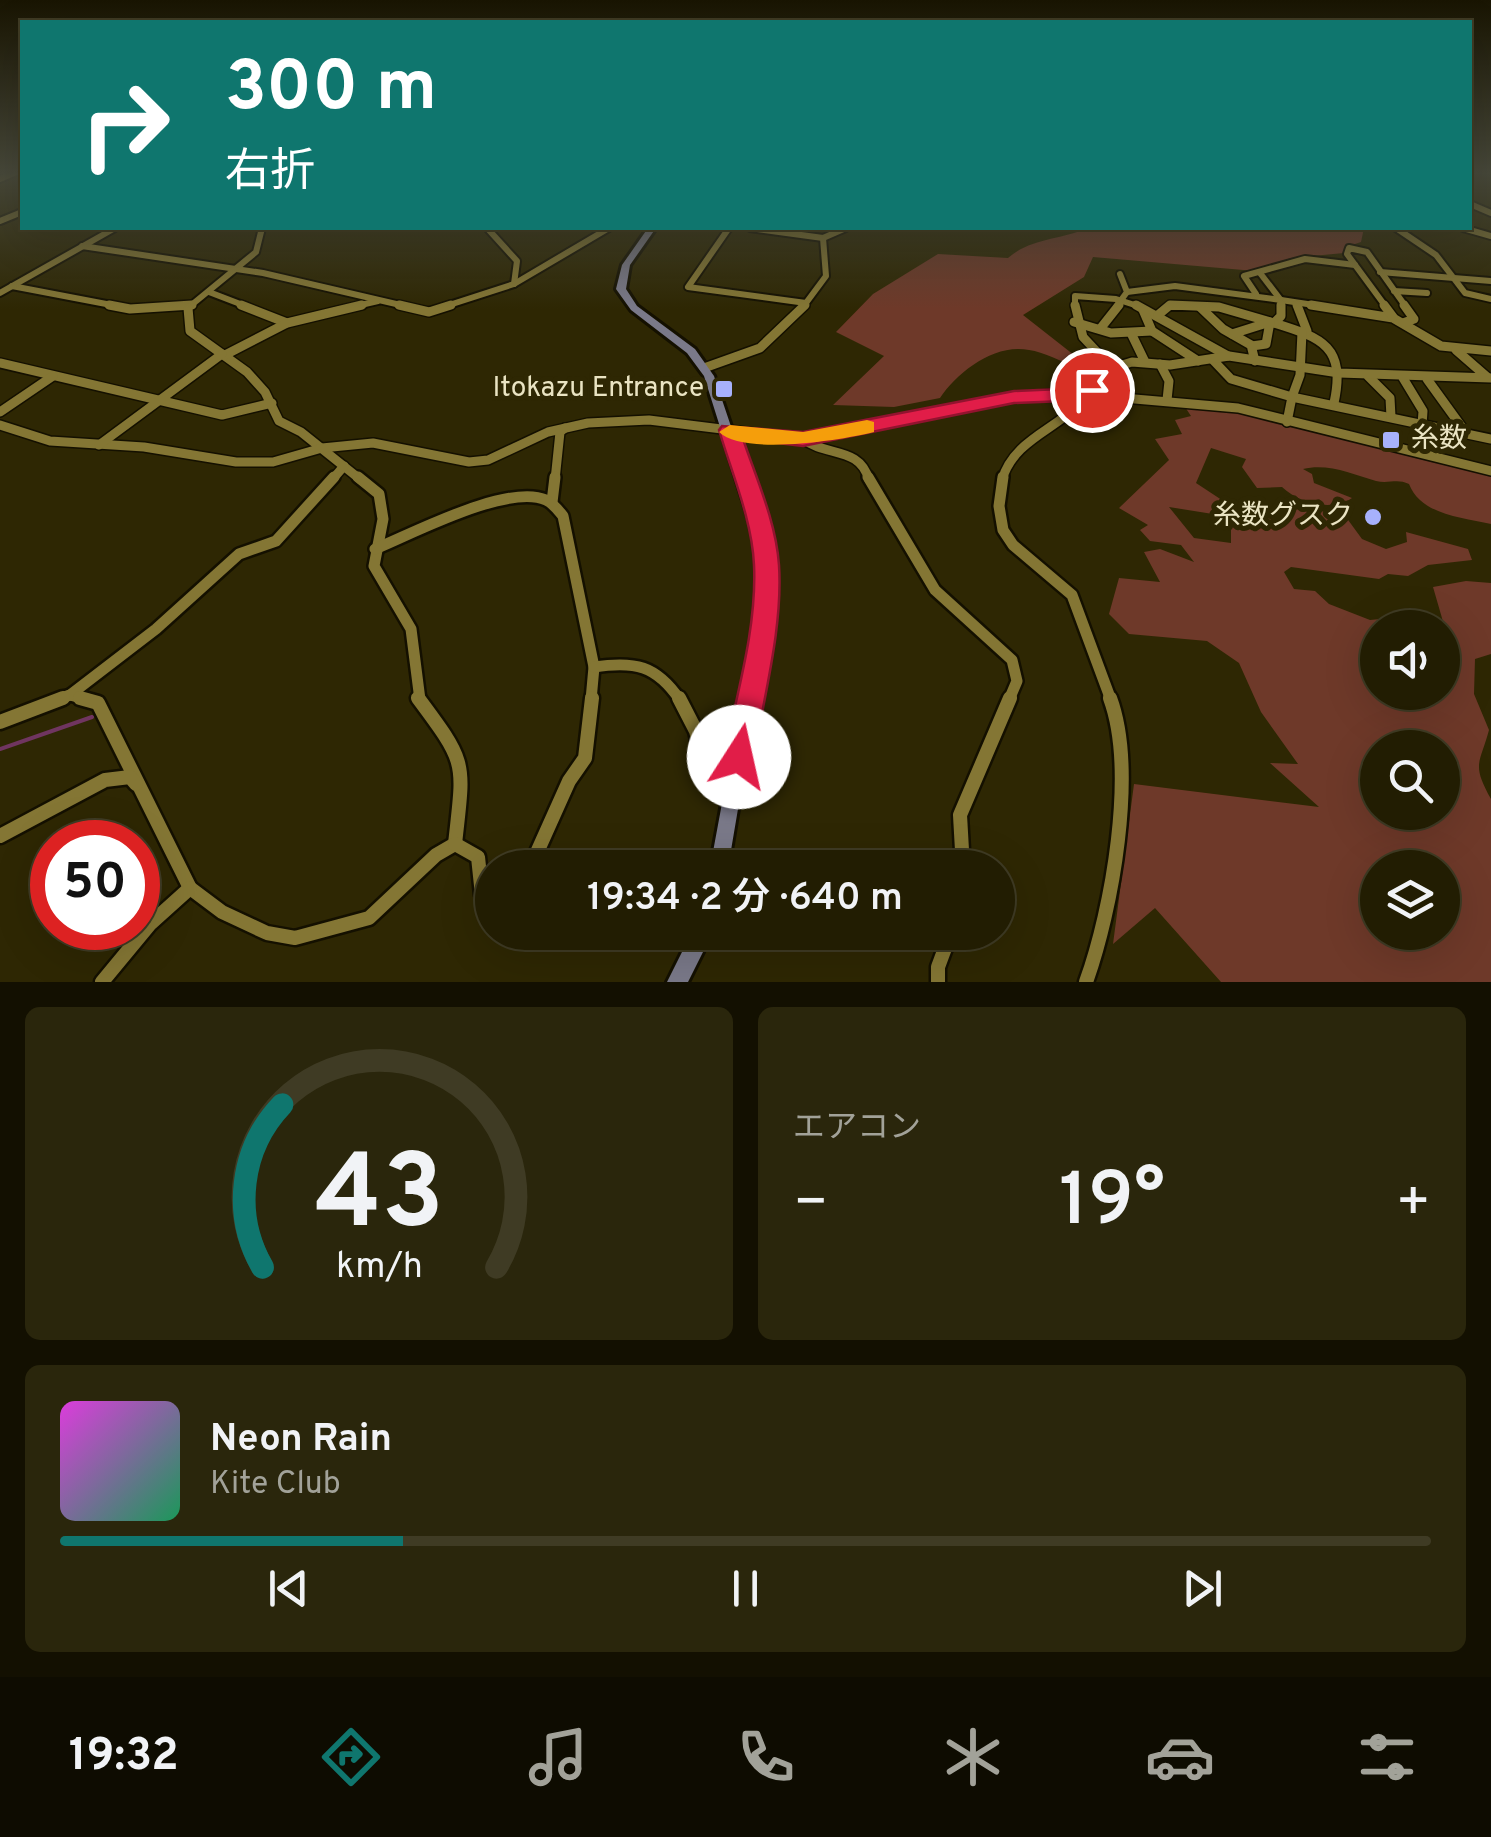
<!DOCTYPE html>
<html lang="ja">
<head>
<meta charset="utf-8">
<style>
	:root { --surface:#221d02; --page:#2a260c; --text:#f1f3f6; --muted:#a2a299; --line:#3f3b24; --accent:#0f766e }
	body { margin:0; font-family:Overpass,"Noto Sans JP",sans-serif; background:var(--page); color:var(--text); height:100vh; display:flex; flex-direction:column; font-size:38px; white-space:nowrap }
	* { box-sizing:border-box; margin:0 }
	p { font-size:32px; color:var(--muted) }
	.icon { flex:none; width:55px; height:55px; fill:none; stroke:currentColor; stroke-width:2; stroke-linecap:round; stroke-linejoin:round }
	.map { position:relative; height:982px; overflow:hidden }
	.panel { display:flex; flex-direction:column; gap:25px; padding:25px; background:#131001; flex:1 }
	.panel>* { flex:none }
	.hud { position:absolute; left:20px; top:20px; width:1452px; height:210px; border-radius:0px; box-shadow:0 10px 40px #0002,0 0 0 2px var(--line); background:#0f766e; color:#fff; overflow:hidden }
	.buttons { position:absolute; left:1360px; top:610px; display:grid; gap:20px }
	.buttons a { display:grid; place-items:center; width:100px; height:100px; border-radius:50%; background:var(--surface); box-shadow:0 10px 40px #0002,0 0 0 2px var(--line); font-size:50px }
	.speed { position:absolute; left:30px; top:820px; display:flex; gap:20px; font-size:50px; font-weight:700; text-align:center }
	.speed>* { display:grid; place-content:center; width:130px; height:130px; border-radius:50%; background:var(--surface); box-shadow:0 10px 40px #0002,0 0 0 2px var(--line); line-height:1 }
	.speed .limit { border:15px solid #d22; background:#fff; color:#111 }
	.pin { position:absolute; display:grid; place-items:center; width:85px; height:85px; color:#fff; margin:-42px; border:5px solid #fff; border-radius:50%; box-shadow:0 2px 10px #0007 }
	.me { position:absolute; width:110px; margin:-55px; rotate:10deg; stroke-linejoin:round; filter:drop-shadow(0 0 8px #0008) }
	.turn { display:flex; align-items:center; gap:35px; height:210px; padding:0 40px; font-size:45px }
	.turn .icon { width:130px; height:130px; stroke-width:2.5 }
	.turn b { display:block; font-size:70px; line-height:85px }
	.big { font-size:75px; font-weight:600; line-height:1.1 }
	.panel .tile { flex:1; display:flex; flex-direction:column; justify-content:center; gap:15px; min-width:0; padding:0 35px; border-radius:15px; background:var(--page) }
	.panel .dial { align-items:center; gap:0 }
	.dial svg { height:260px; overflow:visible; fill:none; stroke:var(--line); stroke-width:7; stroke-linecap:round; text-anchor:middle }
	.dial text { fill:var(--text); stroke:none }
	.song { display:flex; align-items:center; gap:30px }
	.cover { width:120px; height:120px; border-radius:15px; background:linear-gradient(135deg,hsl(300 70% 55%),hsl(150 70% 35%)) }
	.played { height:10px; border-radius:5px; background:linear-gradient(90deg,var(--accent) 25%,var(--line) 25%) }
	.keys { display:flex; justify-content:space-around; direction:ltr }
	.heat { display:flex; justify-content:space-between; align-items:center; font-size:55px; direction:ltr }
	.panel .tiles { flex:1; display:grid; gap:25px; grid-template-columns:1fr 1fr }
	.tile:last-child { grid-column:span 2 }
	.trip { position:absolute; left:475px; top:850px; width:540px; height:100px; border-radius:50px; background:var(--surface); box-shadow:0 10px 40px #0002,0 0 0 2px var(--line); font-weight:600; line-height:100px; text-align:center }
	.menu { display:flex; height:160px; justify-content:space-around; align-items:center; background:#0e0c01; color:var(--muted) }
	.menu .icon { width:70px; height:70px }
	.menu .selected { color:var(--accent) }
	.menu b { font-size:45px; color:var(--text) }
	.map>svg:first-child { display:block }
</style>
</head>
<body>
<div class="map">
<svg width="1491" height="982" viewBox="0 0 1491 982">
	<rect width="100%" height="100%" fill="#2e2703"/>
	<g fill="#6e3929" fill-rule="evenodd">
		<path d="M1088,228H1364L1361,242L1346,247L1344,253L1291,258L1255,271L1093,257L1084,277L1023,315L1074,355L1075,367C1060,361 1044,352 1029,350C995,343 957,372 940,398L894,407L833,405L884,356L836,332L873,294L938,254L1008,258C1031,238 1060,240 1088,228Z"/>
		<path d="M1185,407L1215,408L1491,475V524C1461,517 1421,515 1409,484C1397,478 1389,484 1376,481C1352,474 1328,463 1303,469L1312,474L1314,483L1352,498C1331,512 1299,503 1282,487L1257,488L1242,467L1246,459L1211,448L1196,483L1237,510L1219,515L1169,507L1194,538L1231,543V525L1278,508L1343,513L1362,539L1386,549L1407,542L1406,532L1468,549L1472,560L1428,565L1408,576L1388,574L1379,579L1291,567L1284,572L1294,589L1315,591L1329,604L1370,620L1411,616L1444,625L1433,587L1466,581L1491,583V654L1475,659L1474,694L1489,730C1480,764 1471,763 1491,799V982H1221L1155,908L1113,944L1134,784L1319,807L1270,763L1298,764L1261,712L1239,663L1207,641L1129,634L1109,614L1119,578L1160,582L1144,552L1160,549L1194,562L1181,545L1150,541L1140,530L1148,525L1119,508L1169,460L1155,439L1182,434L1175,420L1191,416ZM1378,628H1442V692H1378ZM1378,748H1442V812H1378ZM1378,868H1442V932H1378Z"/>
	</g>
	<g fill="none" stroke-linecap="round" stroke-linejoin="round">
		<polyline stroke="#703560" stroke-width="4" points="0,749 92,717"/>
		<defs>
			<g id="minor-far3">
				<polyline points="0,179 16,172"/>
				<polyline points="1470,204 1491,213"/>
				<polyline points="0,221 22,212"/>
				<polyline points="487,228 517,261 514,284"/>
				<polyline points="729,228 688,287 806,303"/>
				<polyline points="750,228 823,238 846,228"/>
				<polyline points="1396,228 1436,255 1465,293 1491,299"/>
				<polyline points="1463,228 1491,236"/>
				<polyline points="82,246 263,273 409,307"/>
				<polyline points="1380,272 1491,281"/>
				<polyline points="1260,273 1280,299"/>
				<polyline points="12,286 122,307"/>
				<polyline points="1394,291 1427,293"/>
				<polyline points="209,292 248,307"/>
				<polyline points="1127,292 1175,286 1281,300"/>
				<polyline points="0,293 115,228"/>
				<polyline points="1256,294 1244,276 1305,259 1355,265"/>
				<polyline points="189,307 256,252 262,228"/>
				<polyline points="352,307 378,301"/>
				<polyline points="443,307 514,284 609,228"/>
				<polyline points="803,307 826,276 823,238"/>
				<polyline points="1075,307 1075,296 1116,299 1141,307"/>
				<polyline points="1116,307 1127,292 1120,274"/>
				<polyline points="1167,307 1220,307"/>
				<polyline points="1281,307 1281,300 1327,307"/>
				<polyline points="1386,307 1347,254 1349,248 1367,252 1406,307"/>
			</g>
			<g id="minor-far2">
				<polyline points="109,305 130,309 192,305"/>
				<polyline points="241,305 287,323"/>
				<polyline points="399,305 429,312 451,305"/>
				<polyline points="1075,305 1083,337 1112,368"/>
				<polyline points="1136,305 1228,356"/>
				<path d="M1281,305V316L1274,323C1323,338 1346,347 1334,403"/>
				<polyline points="1297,305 1307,331"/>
				<polyline points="1311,305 1393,318 1441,346 1491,351"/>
				<polyline points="1384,305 1393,317"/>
				<polyline points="1200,307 1223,329 1251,345 1255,361"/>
				<polyline points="188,308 190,331 247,372 265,392 279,421 301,432 361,480"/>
				<polyline points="1143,310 1152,331 1198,361"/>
				<polyline points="1158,315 1170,305 1219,307 1274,323"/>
				<polyline points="1074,322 1111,333 1152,331"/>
				<polyline points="1403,323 1414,319 1404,305"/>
				<polyline points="1100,329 1119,305"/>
				<polyline points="1302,332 1300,375 1292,397 1491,439"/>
				<polyline points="1131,333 1145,362"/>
				<polyline points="1232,334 1270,322 1266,344 1252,346"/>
				<polyline points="1456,350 1487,377"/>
				<polyline points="225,355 287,323 362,305"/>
				<polyline points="1212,359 1231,379 1292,397 1287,422"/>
				<polyline points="0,363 222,415 272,403"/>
				<polyline points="1160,364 1169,381 1167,400"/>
				<polyline points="704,368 760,348 805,305"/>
				<polyline points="1368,376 1390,398 1391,417"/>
				<polyline points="1403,378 1423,411 1422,425"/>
				<polyline points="1427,379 1466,433"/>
				<polyline points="0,412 53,376"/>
				<polyline points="0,425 50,441 144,447 236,462 273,462 322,448 373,443 469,462 488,460 548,432 588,423 649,420 803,439 1014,397 1066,393 1238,408 1491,471"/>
				<path d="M803,439C826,457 860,446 869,480"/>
				<polyline points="99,445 222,354"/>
				<polyline points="332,480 344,466"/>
				<polyline points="555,480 560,432 565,428"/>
				<path d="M1002,480C1017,428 1083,427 1096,373L1132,362L1170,365L1229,356L1339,373L1491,378"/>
			</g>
			<g id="minor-far1">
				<polyline points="358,477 379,494 383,519 374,566 411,629 420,700"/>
				<polyline points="868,477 935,590 1012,660 1017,681 1009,700"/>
				<polyline points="1003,477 999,506 1003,530 1013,545 1072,595 1111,700"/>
				<polyline points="552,502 555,477"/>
				<path d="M375,549C412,534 508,483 546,500C553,503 558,510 563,516L594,667L591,700"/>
				<path d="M594,667C635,661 656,665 680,700"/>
				<polyline points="70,695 89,700"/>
				<polyline points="56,700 70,695 156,629 239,554 276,541 334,477"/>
			</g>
			<g id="minor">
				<polyline points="80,698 98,703 190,888 222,912 267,933 295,938 369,918 436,855 455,844"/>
				<path d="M418,698C468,765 464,761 455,844"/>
				<polyline points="679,698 696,731 709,786 733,792"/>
				<polyline points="0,722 63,698"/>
				<polyline points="0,836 105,780 130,777 136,784"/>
				<polyline points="455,844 478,857 482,895 492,894"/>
				<polyline points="530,868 569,781 585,758 592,698"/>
				<polyline points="963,868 960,815 1010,698"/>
				<polyline points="102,982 150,924 190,888"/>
				<polyline points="938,982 938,967 951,932"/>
				<path d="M1086,982C1112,910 1137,771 1110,698"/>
			</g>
			<g id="major">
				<polygon points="648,228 656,228 630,265 626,289 637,306 695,349 714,376 773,551 770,620 728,868 710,868 756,620 759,551 704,376 687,353 631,310 616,289 622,265"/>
				<polygon points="692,932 713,932 688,982 667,982"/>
			</g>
		</defs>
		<use href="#minor-far3" stroke="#141000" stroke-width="10"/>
		<use href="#minor-far2" stroke="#141000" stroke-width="12"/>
		<use href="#minor-far1" stroke="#141000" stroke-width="16"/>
		<use href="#minor" stroke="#141000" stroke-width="19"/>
		<use href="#major" stroke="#141000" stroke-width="6"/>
		<use href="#minor-far3" stroke="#847634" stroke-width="6"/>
		<use href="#minor-far2" stroke="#847634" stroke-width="9"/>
		<use href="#minor-far1" stroke="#847634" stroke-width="11"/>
		<use href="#minor" stroke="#847634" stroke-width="14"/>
		<use href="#major" fill="#7a7989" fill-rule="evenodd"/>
	</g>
	<linearGradient id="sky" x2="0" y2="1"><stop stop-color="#191502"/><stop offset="0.56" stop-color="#464739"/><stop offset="1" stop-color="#464739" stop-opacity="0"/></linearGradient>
	<rect width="1491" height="309" fill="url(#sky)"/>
	<path fill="#e11d48" stroke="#92132f" stroke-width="2.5" d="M1092,384L1102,390L1089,400L1014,403L803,446L743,439C757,480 776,522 779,565C783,628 764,695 754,757L750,767L739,771L728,767L724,757C736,696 757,629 754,565C752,520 732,474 719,430L722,426L803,432L1014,391L1083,388Z"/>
	<path fill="#f59e0b" d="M867,420L874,422V432C843,440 743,456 719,432L730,425L803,432Z"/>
	<g fill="#a7b1fc" stroke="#2e2703" stroke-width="4">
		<rect x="714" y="379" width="20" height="20" rx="5"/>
		<rect x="1381" y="430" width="20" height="20" rx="5"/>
		<circle cx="1373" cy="517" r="10"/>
	</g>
	<g text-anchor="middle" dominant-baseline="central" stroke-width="10" stroke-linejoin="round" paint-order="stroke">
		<g font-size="28" fill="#eae4c3" stroke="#2e2703" text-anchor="end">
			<text x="704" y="389">Itokazu Entrance</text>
			<text x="1411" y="440" text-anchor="start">糸数</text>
			<text x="1353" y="517">糸数グスク</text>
		</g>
	</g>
</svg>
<div class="buttons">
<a><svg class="icon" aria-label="sound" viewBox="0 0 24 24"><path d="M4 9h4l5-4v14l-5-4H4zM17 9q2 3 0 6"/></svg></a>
<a><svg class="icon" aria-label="search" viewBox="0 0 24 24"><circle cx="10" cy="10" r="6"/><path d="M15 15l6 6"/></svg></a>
<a><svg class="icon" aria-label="layers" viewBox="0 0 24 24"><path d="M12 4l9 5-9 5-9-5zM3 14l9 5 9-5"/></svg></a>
</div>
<div class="speed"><div class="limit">50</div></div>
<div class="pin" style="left:1092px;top:390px;background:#d93025"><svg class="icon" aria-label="arrive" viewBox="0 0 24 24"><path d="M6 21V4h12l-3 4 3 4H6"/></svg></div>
<svg class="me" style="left:739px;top:757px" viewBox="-20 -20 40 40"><circle r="19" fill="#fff"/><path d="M0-13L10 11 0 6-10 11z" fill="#e11d48"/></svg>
<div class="trip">19:34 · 2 分 · 640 m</div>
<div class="hud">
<div class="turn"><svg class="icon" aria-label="right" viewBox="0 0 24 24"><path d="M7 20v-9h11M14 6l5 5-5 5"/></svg><div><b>300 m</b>右折</div></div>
</div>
</div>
<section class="panel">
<div class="tiles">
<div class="tile dial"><svg viewBox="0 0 100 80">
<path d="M14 69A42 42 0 1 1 86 69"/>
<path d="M14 69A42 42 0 0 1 20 19" stroke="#0f766e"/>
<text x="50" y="56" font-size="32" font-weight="700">43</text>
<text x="50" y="72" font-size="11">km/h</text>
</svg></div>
<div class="tile"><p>エアコン</p>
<div class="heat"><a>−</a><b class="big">19°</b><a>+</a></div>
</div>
<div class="tile">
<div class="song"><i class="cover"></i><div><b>Neon Rain</b><p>Kite Club</p></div></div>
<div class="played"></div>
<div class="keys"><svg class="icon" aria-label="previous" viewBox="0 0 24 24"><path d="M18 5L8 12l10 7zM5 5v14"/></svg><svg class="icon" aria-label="pause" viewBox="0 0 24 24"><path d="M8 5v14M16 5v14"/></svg><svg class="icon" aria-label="next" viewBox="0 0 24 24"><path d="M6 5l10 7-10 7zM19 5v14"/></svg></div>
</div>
</div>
</section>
<nav class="menu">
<b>19:32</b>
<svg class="icon selected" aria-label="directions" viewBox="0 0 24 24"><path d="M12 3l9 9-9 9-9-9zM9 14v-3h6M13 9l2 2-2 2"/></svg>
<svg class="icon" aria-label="music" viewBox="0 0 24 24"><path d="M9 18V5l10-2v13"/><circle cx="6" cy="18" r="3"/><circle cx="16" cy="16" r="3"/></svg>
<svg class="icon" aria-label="phone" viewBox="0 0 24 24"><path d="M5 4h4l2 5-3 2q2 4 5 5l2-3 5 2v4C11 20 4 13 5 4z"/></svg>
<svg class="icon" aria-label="climate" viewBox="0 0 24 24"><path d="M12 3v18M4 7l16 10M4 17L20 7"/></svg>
<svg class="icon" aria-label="car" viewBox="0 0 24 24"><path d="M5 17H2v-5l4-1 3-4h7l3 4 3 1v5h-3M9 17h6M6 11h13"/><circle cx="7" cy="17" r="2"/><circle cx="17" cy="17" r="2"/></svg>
<svg class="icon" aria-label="filters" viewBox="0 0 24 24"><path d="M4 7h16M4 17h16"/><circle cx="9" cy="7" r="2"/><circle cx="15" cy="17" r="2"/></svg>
</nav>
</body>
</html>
